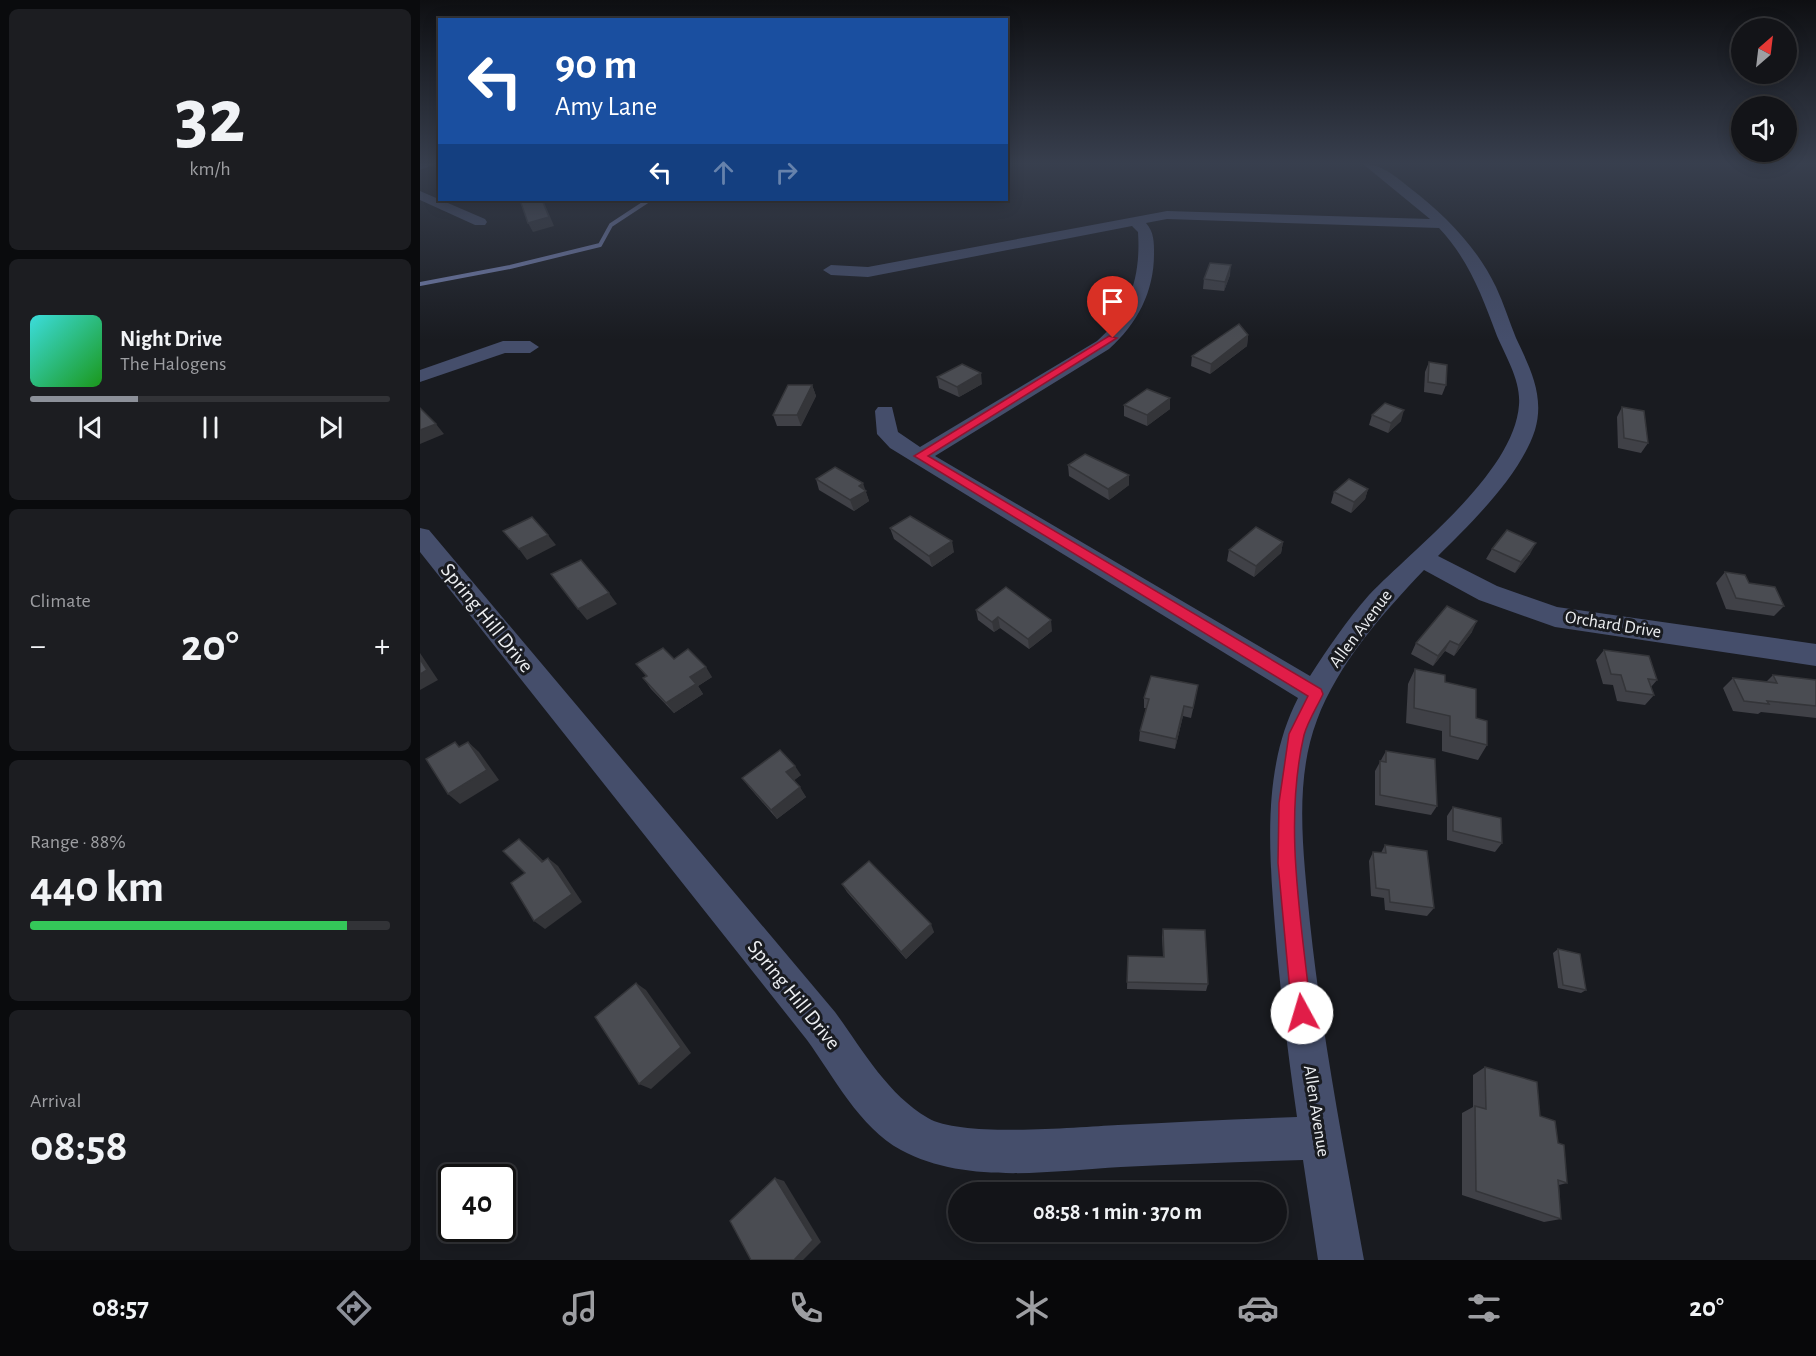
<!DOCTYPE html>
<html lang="en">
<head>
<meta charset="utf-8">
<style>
	:root { --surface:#131418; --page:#1c1d21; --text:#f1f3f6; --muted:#9d9ea2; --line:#323337; --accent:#8c9099 }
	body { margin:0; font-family:"Alegreya Sans",sans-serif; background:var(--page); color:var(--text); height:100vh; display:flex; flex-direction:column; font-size:22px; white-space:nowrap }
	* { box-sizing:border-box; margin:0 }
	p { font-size:20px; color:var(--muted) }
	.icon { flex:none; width:33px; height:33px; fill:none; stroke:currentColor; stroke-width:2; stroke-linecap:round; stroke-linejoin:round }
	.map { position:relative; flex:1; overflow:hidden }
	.details { display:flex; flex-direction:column; gap:9px; padding:9px; background:#0a0b0d; width:420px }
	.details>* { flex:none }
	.guide { position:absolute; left:18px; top:18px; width:570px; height:183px; border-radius:0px; box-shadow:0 3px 15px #0003,0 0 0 2px var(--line); background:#1a4fa0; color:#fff; overflow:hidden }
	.needle { width:39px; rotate:28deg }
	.tools { position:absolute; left:1311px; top:18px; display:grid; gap:12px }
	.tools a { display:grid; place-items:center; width:66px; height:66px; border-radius:50%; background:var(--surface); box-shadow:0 3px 15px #0003,0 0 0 2px var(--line); font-size:30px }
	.speed { position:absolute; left:18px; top:1164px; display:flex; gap:12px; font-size:30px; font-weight:700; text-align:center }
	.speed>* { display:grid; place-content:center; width:78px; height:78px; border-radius:50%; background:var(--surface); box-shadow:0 3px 15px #0003,0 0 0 2px var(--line); line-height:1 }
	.speed .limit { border:3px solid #111; border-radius:9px; background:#fff; color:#111 }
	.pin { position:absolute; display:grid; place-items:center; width:51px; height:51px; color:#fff; margin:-62px -26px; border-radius:50% 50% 50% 0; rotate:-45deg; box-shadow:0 0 6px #0007 }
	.pin .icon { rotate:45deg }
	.me { position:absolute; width:66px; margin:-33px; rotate:354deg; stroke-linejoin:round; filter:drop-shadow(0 0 4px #0008) }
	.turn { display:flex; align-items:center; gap:21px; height:126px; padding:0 18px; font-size:27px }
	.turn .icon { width:78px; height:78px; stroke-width:2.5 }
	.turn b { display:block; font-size:42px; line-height:51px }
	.lanes { display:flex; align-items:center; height:57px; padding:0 18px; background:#0003; justify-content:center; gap:30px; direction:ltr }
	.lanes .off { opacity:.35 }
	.big { font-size:45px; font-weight:700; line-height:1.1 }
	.details .tile { flex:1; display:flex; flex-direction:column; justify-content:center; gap:9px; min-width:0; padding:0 21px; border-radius:9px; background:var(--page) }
	.details .dial { align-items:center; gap:0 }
	.dial b { font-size:78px; line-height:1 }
	.song { display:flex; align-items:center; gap:18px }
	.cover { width:72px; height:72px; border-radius:9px; background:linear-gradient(135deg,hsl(180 70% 55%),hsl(120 70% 35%)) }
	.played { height:6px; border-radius:3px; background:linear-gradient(90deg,var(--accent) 30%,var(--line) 30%) }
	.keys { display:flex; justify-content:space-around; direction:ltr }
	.heat { display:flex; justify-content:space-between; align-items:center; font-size:33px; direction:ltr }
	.charge { height:9px; border-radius:4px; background:linear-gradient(90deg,#34c759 88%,var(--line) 0) }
	.trip { position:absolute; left:528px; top:1182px; width:339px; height:60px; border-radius:30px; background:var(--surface); box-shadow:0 3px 15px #0003,0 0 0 2px var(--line); font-weight:700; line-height:60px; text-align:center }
	.tabs { display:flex; height:96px; justify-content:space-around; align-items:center; background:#08080a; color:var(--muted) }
	.tabs .icon { width:42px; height:42px }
	.tabs .selected { color:var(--accent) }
	.tabs b { font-size:27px; color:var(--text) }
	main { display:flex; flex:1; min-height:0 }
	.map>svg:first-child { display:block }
</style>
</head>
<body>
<main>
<section class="details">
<div class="tile dial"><b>32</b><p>km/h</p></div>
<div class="tile">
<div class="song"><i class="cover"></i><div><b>Night Drive</b><p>The Halogens</p></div></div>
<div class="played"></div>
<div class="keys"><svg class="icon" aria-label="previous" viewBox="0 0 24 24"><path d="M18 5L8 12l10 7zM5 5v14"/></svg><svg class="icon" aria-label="pause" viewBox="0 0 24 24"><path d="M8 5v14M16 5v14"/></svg><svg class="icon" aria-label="next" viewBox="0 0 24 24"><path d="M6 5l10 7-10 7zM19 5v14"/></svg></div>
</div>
<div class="tile"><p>Climate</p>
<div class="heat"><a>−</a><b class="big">20°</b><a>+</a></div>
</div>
<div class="tile"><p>Range · 88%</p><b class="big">440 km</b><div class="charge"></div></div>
<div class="tile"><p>Arrival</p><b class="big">08:58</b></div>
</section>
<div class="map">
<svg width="1396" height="1260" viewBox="0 0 1396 1260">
	<rect width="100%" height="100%" fill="#191b20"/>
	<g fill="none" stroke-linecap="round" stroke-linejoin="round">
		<polyline stroke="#747fae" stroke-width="4" points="0,284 90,267 180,245 191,225 229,200"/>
		<g fill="#454e6b" fill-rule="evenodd">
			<polygon points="0,164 15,164 0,170"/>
			<path d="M943,164C962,164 975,176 990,188C1025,215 1057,247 1076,287C1084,304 1089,321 1096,338C1110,368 1125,396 1115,430C1100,476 1052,522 1018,556L1077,586L1137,607L1396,644V666L1135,627L1059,600L1004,570C962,614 918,664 897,720C873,783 884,858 890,923C902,1036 924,1148 944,1260H898L883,1160C822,1162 761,1164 701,1167C630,1171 546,1185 481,1150C439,1127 414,1077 387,1040L0,552V528L9,530L415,1012C442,1049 467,1094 508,1118C542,1138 656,1127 698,1125C758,1122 817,1119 877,1117C868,1054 860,990 855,927C849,850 842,768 878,698L470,448L457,434L455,411L458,407H472L478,432L500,447L677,341C710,313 721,275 718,232L712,226L448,277L411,275L403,270L411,265L448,267L747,211L1010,219ZM747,219L1019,228C1049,260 1062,296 1077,336C1086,357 1101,381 1099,405C1094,473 994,548 949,595C927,620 908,648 890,676L515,456L689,349C717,324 734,292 734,254C734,242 734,232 726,223Z"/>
			<polygon points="0,191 65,219 67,222 65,225 55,225 0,200"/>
			<polygon points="83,341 110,341 119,347 110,353 85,353 0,382 0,370"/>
		</g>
	</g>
	<g fill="#404147">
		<polygon points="810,275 804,291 783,289 784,279"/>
		<polygon points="828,335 827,346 790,374 771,366 772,356"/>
		<polygon points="1009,362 1026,385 1022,395 1004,392 1005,372"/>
		<polygon points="517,377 562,384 539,397 519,388"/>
		<polygon points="392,385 396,396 381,426 357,426 353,415"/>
		<polygon points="750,398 750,409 727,426 704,416 704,405"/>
		<polygon points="1202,407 1228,443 1221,453 1198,448 1197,417"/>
		<polygon points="952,415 981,421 968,433 949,425"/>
		<polygon points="648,465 709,475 709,485 689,500 649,476"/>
		<polygon points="396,479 445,490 449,501 434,511 399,490"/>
		<polygon points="948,489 945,499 931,513 911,503 914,492"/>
		<polygon points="470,528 534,552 512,567 474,539"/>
		<polygon points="863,542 861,553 834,577 807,561 809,550"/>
		<polygon points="1072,549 1110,554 1095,573 1066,559"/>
		<polygon points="1305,572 1364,606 1354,616 1306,609 1296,583"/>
		<polygon points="556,610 632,631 609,649 580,628 574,632 558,620"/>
		<polygon points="1052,632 1034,656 1025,651 1013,666 991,654 996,643"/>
		<polygon points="1184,650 1237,680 1231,687 1234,695 1225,705 1197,701 1193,685 1183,684 1176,660"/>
		<polygon points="216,664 292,677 278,686 283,694 254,713 231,689 223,678 226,676"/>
		<polygon points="995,669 1025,682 1056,718 1067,745 1058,760 1022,751 1022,731 986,723 988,684"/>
		<polygon points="1353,675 1396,680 1396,718 1341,712 1338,714 1313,711 1303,688 1313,678 1346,682"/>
		<polygon points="776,696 771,718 763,716 755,749 719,741 720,731 726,708 724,708 724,698"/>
		<polygon points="966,751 1017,806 1011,815 955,805 955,771"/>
		<polygon points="381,775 374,780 386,797 357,819 329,787 322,778"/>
		<polygon points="1033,807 1082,843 1075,852 1027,840 1027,816"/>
		<polygon points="965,845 1014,908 1007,916 965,910 964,898 951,896 949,861 953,852 961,853"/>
		<polygon points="422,884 514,932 486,959 427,892"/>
		<polygon points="743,929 788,984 786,991 707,989 708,956 743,957 742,937"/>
		<polygon points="1138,949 1166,990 1161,993 1138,988 1133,953"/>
		<polygon points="1065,1067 1120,1116 1138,1143 1147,1183 1139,1185 1141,1219 1124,1222 1042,1195 1042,1113 1053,1107 1053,1075"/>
	</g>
	<g fill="#343539">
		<polygon points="122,200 123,200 134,226 113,232 108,223"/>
		<polygon points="811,265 810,275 804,291 805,282"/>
		<polygon points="828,335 827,346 790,374 791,364"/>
		<polygon points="561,373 562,384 539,397 537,387"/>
		<polygon points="392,385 396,396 381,426 377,415"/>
		<polygon points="750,398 750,409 727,426 727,415"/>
		<polygon points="984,410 981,421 968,433 971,423"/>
		<polygon points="16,424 24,434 0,444 0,430"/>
		<polygon points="709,475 709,485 689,500 688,489"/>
		<polygon points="443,483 449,501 434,511 430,500 439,486"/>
		<polygon points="948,489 945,499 931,513 934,502"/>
		<polygon points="128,535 136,545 107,560 99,549"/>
		<polygon points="532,541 534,552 512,567 509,556"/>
		<polygon points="863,542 861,553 834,577 836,566"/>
		<polygon points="1116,543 1110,554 1095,573 1101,562"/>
		<polygon points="189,593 197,604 167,620 158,609"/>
		<polygon points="578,617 580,628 574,632 572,622"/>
		<polygon points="631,620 632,631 609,649 608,639"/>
		<polygon points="1057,621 1052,632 1034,656 1039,645"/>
		<polygon points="1030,641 1025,651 1013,666 1018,656"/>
		<polygon points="0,653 18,680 0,690"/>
		<polygon points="286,667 292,677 278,686 283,694 254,713 246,703 270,677"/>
		<polygon points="764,706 763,716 755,749 756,739"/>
		<polygon points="48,742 59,752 79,780 40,804 28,794"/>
		<polygon points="375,766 381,775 372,782 366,772"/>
		<polygon points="380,787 386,797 357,819 351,810"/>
		<polygon points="99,839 109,847 133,870 122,862"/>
		<polygon points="128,858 138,866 162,902 125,929 114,921"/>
		<polygon points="511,924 514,932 486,959 481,952"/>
		<polygon points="216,983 226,990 271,1053 231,1089 219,1084"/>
		<polygon points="355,1178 364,1181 401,1242 383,1260 374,1260"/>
	</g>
	<g fill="#4a4c52" stroke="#343539" stroke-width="1.5">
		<polygon points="100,200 122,200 129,217 108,223"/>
		<polygon points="790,263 811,265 805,282 784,279"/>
		<polygon points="819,324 828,335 791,364 772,356"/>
		<polygon points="1009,362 1027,365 1026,385 1008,382"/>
		<polygon points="542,364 561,373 537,387 517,377"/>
		<polygon points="368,385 392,385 377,415 353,415"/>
		<polygon points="727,389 750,398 727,415 704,405"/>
		<polygon points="965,403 984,410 971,423 952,415"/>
		<polygon points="1202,407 1224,411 1228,443 1204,438"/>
		<polygon points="0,408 16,424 0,430"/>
		<polygon points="665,454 709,475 688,489 648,465"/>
		<polygon points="415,467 443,483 439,486 446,491 430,500 396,479"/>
		<polygon points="929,479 948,489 934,502 914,492"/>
		<polygon points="490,516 532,541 509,556 470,528"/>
		<polygon points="112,517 128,535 99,549 83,531"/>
		<polygon points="836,527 863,542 836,566 809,550"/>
		<polygon points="1087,530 1116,543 1101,562 1072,549"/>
		<polygon points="161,560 189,593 158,609 131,574"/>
		<polygon points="1305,572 1325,575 1329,583 1355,587 1364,606 1316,598"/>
		<polygon points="586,587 631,620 608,639 578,617 572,622 556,610"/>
		<polygon points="1027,606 1057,621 1039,645 1030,641 1018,656 996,643"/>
		<polygon points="243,648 254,659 268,649 286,667 270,677 276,684 246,703 223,678 227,676 216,664"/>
		<polygon points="1184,650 1229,656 1237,680 1228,679 1234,695 1206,691 1201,675 1191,674"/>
		<polygon points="0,659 7,670 0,674"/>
		<polygon points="995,669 1025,675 1025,682 1056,689 1056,718 1067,721 1067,745 1030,736 1030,716 994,708"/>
		<polygon points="1353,675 1396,680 1396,706 1347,701 1349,704 1324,701 1313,678 1357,683"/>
		<polygon points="731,676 778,685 773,708 764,706 756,739 720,731 729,699 724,698"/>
		<polygon points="35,742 39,747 48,742 67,770 28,794 6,759"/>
		<polygon points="360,750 375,766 366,772 380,787 351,810 322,778"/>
		<polygon points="966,751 1015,759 1017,806 960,795 960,761 966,762"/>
		<polygon points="1033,807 1081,818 1082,843 1033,831"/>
		<polygon points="99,839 122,862 128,858 152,894 114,921 91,883 105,873 83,851"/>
		<polygon points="965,845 1007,851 1014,908 970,902 969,890 956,888 953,852 966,853"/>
		<polygon points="449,861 511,924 481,952 422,884"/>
		<polygon points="743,929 785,930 788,984 707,982 708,956 744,957"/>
		<polygon points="1138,949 1160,954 1166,990 1143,985"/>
		<polygon points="216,983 261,1047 219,1084 175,1017"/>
		<polygon points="1065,1067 1117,1082 1120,1116 1135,1121 1138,1143 1144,1145 1147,1183 1138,1180 1141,1219 1056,1191 1055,1106 1066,1109"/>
		<polygon points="355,1178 393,1240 374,1260 331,1260 310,1221"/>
	</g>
	<linearGradient id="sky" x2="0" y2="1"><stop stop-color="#0e0f12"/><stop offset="0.48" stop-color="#383f4e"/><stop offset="1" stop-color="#383f4e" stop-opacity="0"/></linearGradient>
	<rect width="1396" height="340" fill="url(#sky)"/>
	<path fill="#e11d48" stroke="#92132f" stroke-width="1.5" d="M689,336L697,338L508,456L901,689L903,694C897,707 888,721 884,735C863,826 882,923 891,1013L888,1020L882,1023L875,1020L872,1013L858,863L859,803L869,734L888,696L494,456Z"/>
	<g text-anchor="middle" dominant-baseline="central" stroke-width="6" stroke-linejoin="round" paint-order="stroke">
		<g font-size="18" fill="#eceef1" stroke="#191b20">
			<text transform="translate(1193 625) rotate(9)">Orchard Drive</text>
			<text transform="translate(941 629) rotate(-53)">Allen Avenue</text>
			<text transform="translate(896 1111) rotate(81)">Allen Avenue</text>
		</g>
		<g font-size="21" fill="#eceef1" stroke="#191b20">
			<text transform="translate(67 618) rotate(51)">Spring Hill Drive</text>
			<text transform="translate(374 995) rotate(51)">Spring Hill Drive</text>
		</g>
	</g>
</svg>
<div class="tools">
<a><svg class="needle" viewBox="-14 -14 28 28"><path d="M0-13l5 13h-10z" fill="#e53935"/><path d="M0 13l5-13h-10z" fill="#9d9ea2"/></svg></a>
<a><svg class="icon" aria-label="sound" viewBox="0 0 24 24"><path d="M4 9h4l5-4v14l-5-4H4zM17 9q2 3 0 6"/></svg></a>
</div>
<div class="speed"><div class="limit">40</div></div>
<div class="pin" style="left:693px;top:338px;background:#d93025"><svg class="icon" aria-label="arrive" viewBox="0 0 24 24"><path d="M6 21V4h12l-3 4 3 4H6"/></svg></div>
<svg class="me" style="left:882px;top:1013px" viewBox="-20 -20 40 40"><circle r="19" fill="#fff"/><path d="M0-13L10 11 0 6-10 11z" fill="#e11d48"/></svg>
<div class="trip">08:58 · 1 min · 370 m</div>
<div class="guide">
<div class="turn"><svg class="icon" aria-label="left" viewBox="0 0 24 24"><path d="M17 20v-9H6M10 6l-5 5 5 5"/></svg><div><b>90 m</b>Amy Lane</div></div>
<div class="lanes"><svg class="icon" aria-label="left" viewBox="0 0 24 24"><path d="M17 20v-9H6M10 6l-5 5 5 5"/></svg><svg class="icon off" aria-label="ahead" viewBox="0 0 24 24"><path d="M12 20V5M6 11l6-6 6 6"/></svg><svg class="icon off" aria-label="right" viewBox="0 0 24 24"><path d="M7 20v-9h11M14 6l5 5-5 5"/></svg></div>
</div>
</div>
</main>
<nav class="tabs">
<b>08:57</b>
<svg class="icon selected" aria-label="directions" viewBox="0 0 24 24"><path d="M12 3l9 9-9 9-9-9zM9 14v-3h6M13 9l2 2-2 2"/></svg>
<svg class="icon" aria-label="music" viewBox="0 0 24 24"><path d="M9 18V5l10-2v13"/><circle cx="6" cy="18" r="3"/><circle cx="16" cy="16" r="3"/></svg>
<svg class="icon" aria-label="phone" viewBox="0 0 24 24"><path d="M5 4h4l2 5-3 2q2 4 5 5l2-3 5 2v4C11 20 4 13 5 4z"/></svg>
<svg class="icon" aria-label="climate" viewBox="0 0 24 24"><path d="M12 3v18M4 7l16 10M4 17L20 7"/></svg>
<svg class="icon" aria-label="car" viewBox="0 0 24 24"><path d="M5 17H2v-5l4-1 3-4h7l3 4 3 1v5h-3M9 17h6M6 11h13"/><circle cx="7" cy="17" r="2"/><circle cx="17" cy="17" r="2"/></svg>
<svg class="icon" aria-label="filters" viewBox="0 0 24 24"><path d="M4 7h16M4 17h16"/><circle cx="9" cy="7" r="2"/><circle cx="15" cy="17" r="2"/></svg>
<b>20°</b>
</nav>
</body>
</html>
